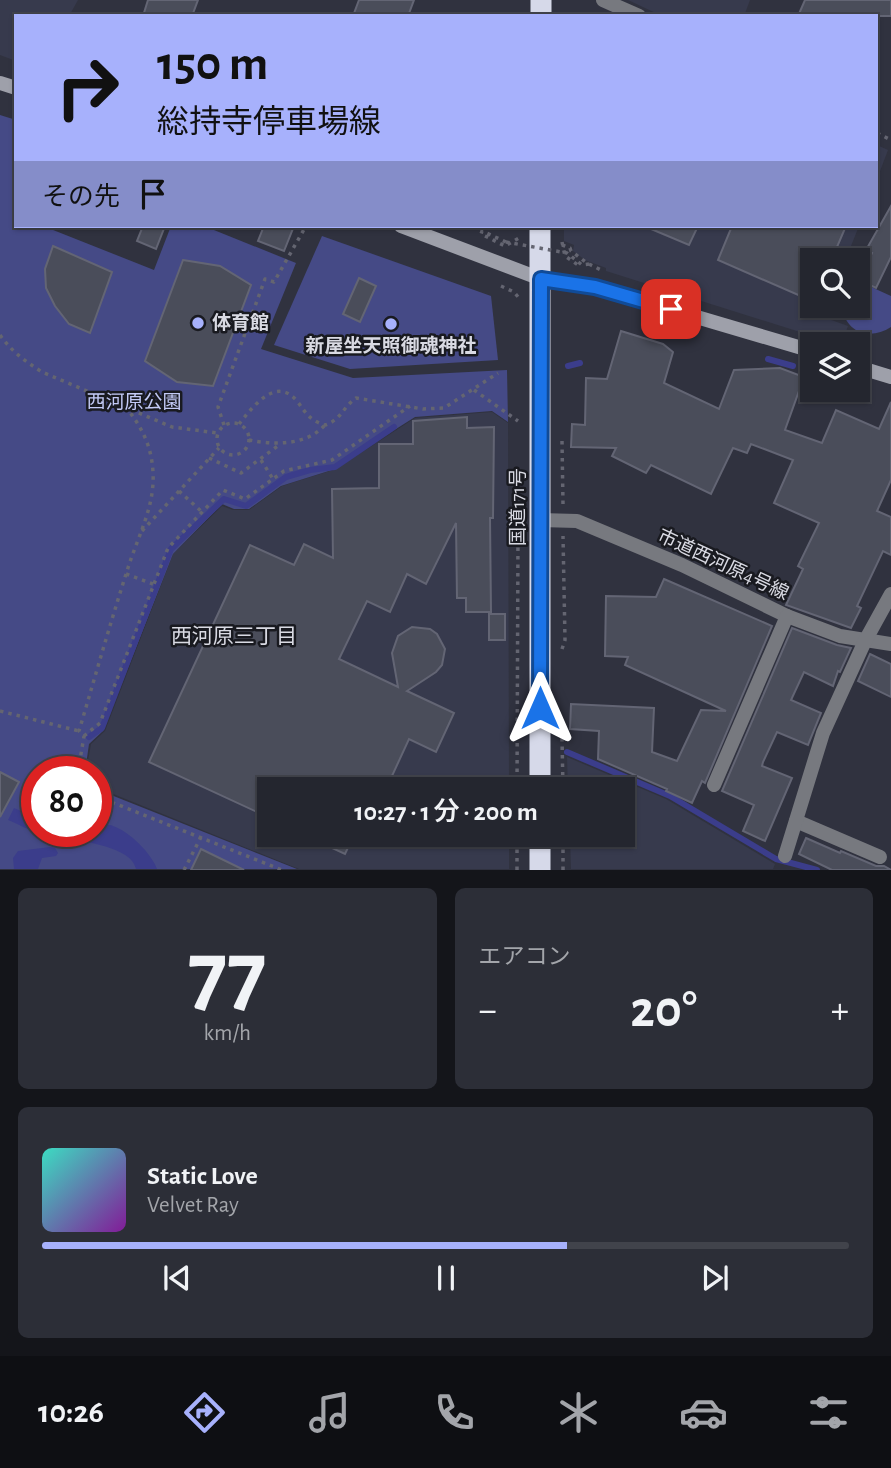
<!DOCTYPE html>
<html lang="ja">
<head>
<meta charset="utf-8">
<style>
	:root { --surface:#24262f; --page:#2c2e37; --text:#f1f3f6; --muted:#a3a5aa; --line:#41434b; --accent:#a7b1fc }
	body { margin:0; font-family:"Alegreya Sans","Noto Sans JP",sans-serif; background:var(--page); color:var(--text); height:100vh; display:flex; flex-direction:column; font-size:26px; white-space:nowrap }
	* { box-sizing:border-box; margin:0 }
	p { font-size:23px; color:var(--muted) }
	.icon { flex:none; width:38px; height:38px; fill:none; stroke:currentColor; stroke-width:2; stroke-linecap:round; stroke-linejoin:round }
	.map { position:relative; height:870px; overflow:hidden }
	.details { display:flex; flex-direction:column; gap:18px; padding:18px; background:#14151a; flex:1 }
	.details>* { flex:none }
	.banner { position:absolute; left:14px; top:14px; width:864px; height:214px; border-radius:0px; box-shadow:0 2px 5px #0004,0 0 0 2px var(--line); background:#a7b1fc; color:#111; overflow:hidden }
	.tools { position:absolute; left:800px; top:248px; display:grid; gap:14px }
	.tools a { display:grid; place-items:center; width:70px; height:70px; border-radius:0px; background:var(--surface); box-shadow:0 2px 5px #0004,0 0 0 2px var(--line); font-size:35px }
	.speed { position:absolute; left:21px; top:756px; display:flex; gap:14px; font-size:35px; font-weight:700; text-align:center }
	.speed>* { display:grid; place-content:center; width:91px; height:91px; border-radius:50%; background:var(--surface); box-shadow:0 2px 5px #0004,0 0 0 2px var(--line); line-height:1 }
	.speed .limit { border:10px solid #d22; background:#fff; color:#111 }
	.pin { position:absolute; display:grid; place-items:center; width:60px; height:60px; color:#fff; margin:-30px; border-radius:14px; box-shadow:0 4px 10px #0006 }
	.me { position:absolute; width:77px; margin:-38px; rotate:0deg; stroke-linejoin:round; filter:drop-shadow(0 0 5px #0008) }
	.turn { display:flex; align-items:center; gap:24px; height:147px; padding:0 28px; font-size:32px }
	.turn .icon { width:91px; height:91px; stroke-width:2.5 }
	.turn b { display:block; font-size:49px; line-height:60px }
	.then { display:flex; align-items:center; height:66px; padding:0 28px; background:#0003; gap:14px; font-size:26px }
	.big { font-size:52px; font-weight:600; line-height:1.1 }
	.details .card { flex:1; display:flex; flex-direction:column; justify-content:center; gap:10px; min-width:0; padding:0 24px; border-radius:10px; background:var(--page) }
	.details .dial { align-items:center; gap:0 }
	.dial b { font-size:91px; line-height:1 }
	.song { display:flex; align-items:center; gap:21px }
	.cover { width:84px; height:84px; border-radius:10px; background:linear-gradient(135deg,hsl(170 70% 55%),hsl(290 70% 35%)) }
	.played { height:7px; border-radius:4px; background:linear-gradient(90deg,var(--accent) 65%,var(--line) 65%) }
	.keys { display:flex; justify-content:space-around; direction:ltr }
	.heat { display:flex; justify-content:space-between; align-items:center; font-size:38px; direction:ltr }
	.details .tiles { flex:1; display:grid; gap:18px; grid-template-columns:1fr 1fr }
	.card:last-child { grid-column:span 2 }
	.trip { position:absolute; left:257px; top:777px; width:378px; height:70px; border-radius:0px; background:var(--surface); box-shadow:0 2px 5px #0004,0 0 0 2px var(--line); font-weight:600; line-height:70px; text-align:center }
	.tabs { display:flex; height:112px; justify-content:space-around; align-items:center; background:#0e0f13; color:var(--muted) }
	.tabs .icon { width:49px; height:49px }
	.tabs .active { color:var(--accent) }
	.tabs b { font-size:32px; color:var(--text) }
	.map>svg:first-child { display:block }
</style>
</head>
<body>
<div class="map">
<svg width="891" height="870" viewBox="0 0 891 870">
	<rect width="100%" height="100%" fill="#30323f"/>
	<g fill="#373a4d">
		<polygon points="0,0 78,0 69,16 16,16 16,61 0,55"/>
		<polygon points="628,0 750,0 744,16 662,16"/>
		<polygon points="877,145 888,150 877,179"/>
		<polygon points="564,226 859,226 845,261 812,261 812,306 827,306 823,317 848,326 841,345 606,271 606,268 585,260 573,251 574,245 564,241"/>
		<polygon points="492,412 508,423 509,789 270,789 270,835 509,835 509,869 299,869 96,787 96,772 86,772 91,744 105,731 173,554 222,506 233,510 249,510 282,486 336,469 415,418"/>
		<polygon points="567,757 666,799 775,864 773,869 571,869 570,835 623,835 623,789 568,789"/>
	</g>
	<g fill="#454a86">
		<polygon points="0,115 16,120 16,226 43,226 154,270 171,226 204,226 296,263 261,349 353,378 507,370 508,422 492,411 415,417 396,429 393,425 335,469 281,486 249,509 234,509 222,504 173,554 103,731 89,744 85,772 37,772 37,831 96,831 96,789 297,869 0,869"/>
		<polygon points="322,236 491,296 498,360 350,369 274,345"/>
		<path d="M858,281L891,296V327C870,341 845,333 842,306H858Z"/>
	</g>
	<g fill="#3b3d8b">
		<path d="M14,808L37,818V831H96V826C101,825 108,824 113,826C129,831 152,854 157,869H136C132,843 61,839 39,833C28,830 18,824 8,820Z"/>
		<polygon points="50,847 55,848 58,853 56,856 42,858 38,869 14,869 13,858 18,851"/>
	</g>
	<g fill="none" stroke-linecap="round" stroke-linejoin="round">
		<g stroke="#3b3d8b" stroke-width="6">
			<polyline points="768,359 793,366"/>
			<polyline points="568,366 580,363"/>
			<polyline points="89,737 102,728 171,549 224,499 246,506 286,477 310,470 335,467 394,427"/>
			<polyline points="567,752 670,796 776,859 817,870"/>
		</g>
	</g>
	<g fill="#4a4d5a" stroke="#636574" stroke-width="2">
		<polygon points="148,0 198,0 192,16 143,16"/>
		<polygon points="359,0 414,0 408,16 353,16"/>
		<polygon points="805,0 891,0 891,16 798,16"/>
		<polygon points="891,206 891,257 876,288 859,280 872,253 866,250"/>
		<polygon points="143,226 165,226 156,249 137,241"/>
		<polygon points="264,226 294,226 284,251 258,241"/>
		<polygon points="644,226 698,226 689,245"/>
		<polygon points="732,226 846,226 831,261 812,261 812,301 718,260"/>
		<polygon points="53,246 112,272 90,333 69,324 55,306 46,288 45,269"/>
		<polygon points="183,260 220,266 251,285 213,386 177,382 145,361"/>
		<polygon points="359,278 376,286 360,322 343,314"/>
		<polygon points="621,331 663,344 673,352 664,383 719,409 734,370 780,368 804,377 785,430 822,443 836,410 879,429 891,402 891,480 877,511 891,517 891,555 883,551 857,606 861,608 851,628 786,605 803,569 798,566 819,523 774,503 793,460 751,444 747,453 733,448 711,494 651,465 646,473 612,456 616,448 571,447 572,424 585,425 586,378 607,379"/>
		<polygon points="467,417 467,428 494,427 493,518 490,518 491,612 466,612 466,598 457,598 456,523 426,584 407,574 390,612 367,601 339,659 398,687 392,653 398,636 412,627 430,629 437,634 445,649 442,665 436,672 407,691 454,713 436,752 409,739 386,789 270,789 270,818 149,762 250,545 294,565 304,544 333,558 332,489 379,488 379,444 413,444 413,421"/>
		<polygon points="664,579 772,626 705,783 702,781 692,803 666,791 667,789 598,759 599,731 570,729 571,704 654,708 652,752 677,761 701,710 726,711 625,665 628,657 605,656 606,596 656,597"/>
		<rect x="489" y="614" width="16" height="26"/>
		<polygon points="792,628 837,645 851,648 840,672 838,671 833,686 804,672 791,700 821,713 808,745 777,732 763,762 762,766 792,778 765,841 743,831 754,805 722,791"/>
		<polygon points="870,654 891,664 891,697 858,681"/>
		<polygon points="0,772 19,782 0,817"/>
		<polygon points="304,835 354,835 345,854"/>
		<polygon points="806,838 840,853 841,851 876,866 884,866 891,870 832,870 799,854"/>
		<polygon points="201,849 244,870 191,870"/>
	</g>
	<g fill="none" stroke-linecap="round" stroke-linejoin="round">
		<g stroke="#646571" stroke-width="3.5" stroke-dasharray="3.5 5" stroke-linecap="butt">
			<polyline points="877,133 891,140"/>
			<polyline points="506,242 482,231 481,234 505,246 519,238"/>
			<polyline points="562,242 565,256 581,267"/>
			<polyline points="562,245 570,248 571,251 587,263"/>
			<polyline points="589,264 601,270"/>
			<polyline points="501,286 514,292 519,298"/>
			<path d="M0,335C12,352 25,361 42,372L172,427L217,433"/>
			<polyline points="825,342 834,345"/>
			<polyline points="474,390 518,421"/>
			<circle cx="233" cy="439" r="16"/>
			<path d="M239,424C252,408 275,376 296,400C306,412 308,420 325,425C341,420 343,407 356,398L423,409L444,408L498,373"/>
			<polyline points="224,425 218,407 265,279 274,282 306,226"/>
			<path d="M249,440C274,445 306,446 325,425"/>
			<polyline points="562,441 563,504"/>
			<polyline points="209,458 241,473 279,445"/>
			<polyline points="261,460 273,479"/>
			<polyline points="179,491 202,512"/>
			<polyline points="142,531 219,448"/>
			<polyline points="126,574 153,584"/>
			<polyline points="562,649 565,640 563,536"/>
			<polyline points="0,711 79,731"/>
			<polyline points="84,736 100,723 168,548 223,490 245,499 284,471 332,460 410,406"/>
			<polyline points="562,738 563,789"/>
			<path d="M78,772L84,736L79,731C95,677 110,624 127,571C137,538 155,507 153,473C152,446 141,425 124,405"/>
			<polyline points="517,789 518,532"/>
			<polyline points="96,796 282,870"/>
			<polyline points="184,870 201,837"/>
			<polyline points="517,870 517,835"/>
			<polyline points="563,870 563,835"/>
		</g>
		<g stroke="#77797f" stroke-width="14">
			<polyline points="603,0 639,16"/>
			<polyline points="540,520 577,521 682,565 787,616 840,636 891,644"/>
			<polyline points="714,785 787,616"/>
			<polyline points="796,821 880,857"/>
			<polyline points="785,856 823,733 865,641 891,594"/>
		</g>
		<g stroke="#9ea0aa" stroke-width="14">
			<polyline points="0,83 16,88"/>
			<polyline points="401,226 541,279 595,287 812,351"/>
			<polyline points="858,367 891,377"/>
		</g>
		<g stroke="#d6d9e9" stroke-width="21">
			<polyline points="541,16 541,0"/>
			<polyline points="540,789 540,226"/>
			<polyline points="540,835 540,870"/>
		</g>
		<polyline stroke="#646571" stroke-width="3.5" stroke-dasharray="3.5 5" stroke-linecap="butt" points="506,242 567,253 582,265 589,264"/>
	</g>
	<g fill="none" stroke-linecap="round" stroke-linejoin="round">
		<defs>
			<polyline id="route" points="540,708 541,279 595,287 671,309"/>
		</defs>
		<use href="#route" stroke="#114b97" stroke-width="18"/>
		<use href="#route" stroke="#1a73e8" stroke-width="12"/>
	</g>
	<g fill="#a7b1fc" stroke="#191a20" stroke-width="2.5">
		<circle cx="198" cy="323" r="7"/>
		<circle cx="391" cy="324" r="7"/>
	</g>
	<g text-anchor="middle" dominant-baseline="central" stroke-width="5" stroke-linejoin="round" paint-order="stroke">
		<g font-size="19" font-weight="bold" fill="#d9dae3" stroke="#191a20" text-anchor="start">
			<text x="212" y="323">体育館</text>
			<text x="391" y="346" text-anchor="middle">新屋坐天照御魂神社</text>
		</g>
		<g font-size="19" fill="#c3caf6" stroke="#191a20">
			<text x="134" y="402">西河原公園</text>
		</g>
		<g font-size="19" fill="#d9dae3" stroke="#191a20">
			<text transform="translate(518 507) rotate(-90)">国道171号</text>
			<text transform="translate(723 565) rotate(25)">市道西河原4号線</text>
		</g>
		<g font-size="21" fill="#d9dae3" stroke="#191a20">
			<text x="234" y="636">西河原三丁目</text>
		</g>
	</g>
</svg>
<div class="tools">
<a><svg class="icon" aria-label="search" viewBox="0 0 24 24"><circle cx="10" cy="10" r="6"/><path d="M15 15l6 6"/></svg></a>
<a><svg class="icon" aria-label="layers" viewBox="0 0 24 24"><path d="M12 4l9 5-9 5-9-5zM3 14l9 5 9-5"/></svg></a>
</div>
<div class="speed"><div class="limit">80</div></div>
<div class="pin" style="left:671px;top:309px;background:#d93025"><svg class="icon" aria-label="arrive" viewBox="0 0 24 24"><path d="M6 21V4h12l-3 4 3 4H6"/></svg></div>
<svg class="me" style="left:540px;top:708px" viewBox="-20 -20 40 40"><path d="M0-17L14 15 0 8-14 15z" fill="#1a73e8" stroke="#fff" stroke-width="4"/></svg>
<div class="trip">10:27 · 1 分 · 200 m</div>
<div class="banner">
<div class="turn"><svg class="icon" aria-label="right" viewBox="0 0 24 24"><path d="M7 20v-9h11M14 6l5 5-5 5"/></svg><div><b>150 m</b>総持寺停車場線</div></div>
<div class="then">その先<svg class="icon" aria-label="arrive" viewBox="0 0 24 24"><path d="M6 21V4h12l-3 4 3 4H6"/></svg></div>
</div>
</div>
<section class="details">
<div class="tiles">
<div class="card dial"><b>77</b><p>km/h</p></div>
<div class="card"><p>エアコン</p>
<div class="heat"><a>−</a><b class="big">20°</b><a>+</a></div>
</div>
<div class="card">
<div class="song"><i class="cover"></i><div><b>Static Love</b><p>Velvet Ray</p></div></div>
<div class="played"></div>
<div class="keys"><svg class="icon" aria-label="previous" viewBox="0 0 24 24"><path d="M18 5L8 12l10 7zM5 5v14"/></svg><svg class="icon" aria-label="pause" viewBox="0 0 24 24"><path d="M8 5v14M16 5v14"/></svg><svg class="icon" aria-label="next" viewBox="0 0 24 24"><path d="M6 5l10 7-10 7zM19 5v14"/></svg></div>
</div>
</div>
</section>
<nav class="tabs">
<b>10:26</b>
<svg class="icon active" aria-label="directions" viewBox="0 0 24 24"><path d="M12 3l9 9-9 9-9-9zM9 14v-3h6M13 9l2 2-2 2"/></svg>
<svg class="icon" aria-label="music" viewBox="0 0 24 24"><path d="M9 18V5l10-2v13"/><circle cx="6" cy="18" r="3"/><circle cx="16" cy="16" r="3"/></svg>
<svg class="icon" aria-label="phone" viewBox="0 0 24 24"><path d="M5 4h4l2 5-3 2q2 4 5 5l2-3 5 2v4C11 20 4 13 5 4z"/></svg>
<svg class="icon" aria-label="climate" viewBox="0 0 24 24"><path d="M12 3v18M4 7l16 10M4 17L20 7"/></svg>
<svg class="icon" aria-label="car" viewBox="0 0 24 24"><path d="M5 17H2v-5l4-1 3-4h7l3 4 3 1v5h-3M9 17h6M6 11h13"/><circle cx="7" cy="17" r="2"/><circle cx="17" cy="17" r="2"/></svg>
<svg class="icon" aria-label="filters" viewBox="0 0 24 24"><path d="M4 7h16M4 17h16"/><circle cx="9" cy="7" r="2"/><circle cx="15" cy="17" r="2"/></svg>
</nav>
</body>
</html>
